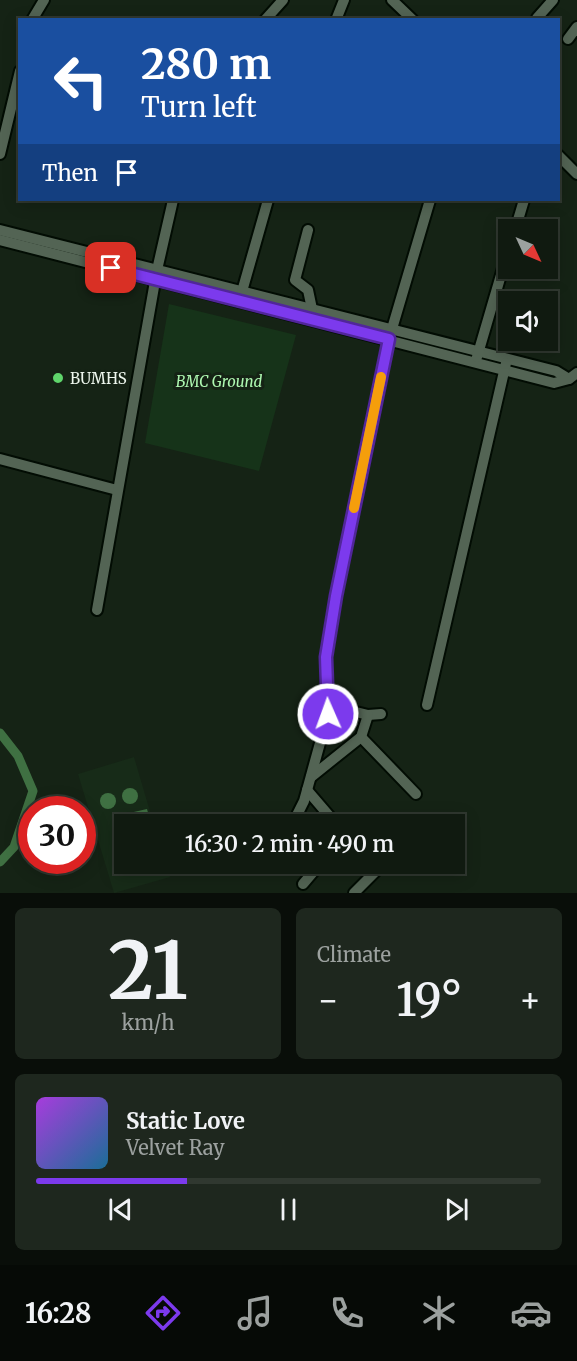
<!DOCTYPE html>
<html lang="en">
<head>
<meta charset="utf-8">
<style>
	:root { --surface:#101a10; --page:#1e271e; --text:#f1f3f6; --muted:#9ca19f; --line:#303830; --accent:#7c3aed }
	body { margin:0; font-family:Merriweather,serif; background:var(--page); color:var(--text); height:100vh; display:flex; flex-direction:column; font-size:22px; white-space:nowrap }
	* { box-sizing:border-box; margin:0 }
	p { font-size:20px; color:var(--muted) }
	.icon { flex:none; width:33px; height:33px; fill:none; stroke:currentColor; stroke-width:2; stroke-linecap:round; stroke-linejoin:round }
	.map { position:relative; height:893px; overflow:hidden }
	.panel { display:flex; flex-direction:column; gap:15px; padding:15px; background:#090e09; flex:1 }
	.panel>* { flex:none }
	.top-card { position:absolute; left:18px; top:18px; width:542px; height:183px; border-radius:0px; box-shadow:0 3px 15px #0003,0 0 0 2px var(--line); background:#1a4fa0; color:#fff; overflow:hidden }
	.needle { width:39px; rotate:134deg }
	.fabs { position:absolute; left:498px; top:219px; display:grid; gap:12px }
	.fabs a { display:grid; place-items:center; width:60px; height:60px; border-radius:0px; background:var(--surface); box-shadow:0 3px 15px #0003,0 0 0 2px var(--line); font-size:30px }
	.speed { position:absolute; left:18px; top:796px; display:flex; gap:12px; font-size:30px; font-weight:700; text-align:center }
	.speed>* { display:grid; place-content:center; width:78px; height:78px; border-radius:50%; background:var(--surface); box-shadow:0 3px 15px #0003,0 0 0 2px var(--line); line-height:1 }
	.speed .limit { border:9px solid #d22; background:#fff; color:#111 }
	.pin { position:absolute; display:grid; place-items:center; width:51px; height:51px; color:#fff; margin:-26px; border-radius:12px; box-shadow:0 3px 9px #0006 }
	.me { position:absolute; width:66px; margin:-33px; rotate:358deg; stroke-linejoin:round; filter:drop-shadow(0 0 4px #0008) }
	.turn { display:flex; align-items:center; gap:21px; height:126px; padding:0 24px; font-size:27px }
	.turn .icon { width:78px; height:78px; stroke-width:2.5 }
	.turn b { display:block; font-size:42px; line-height:51px }
	.then { display:flex; align-items:center; height:57px; padding:0 24px; background:#0003; gap:12px; font-size:22px }
	.big { font-size:45px; font-weight:600; line-height:1.1 }
	.panel .tile { flex:1; display:flex; flex-direction:column; justify-content:center; gap:9px; min-width:0; padding:0 21px; border-radius:9px; background:var(--page) }
	.panel .dial { align-items:center; gap:0 }
	.dial b { font-size:78px; line-height:1 }
	.song { display:flex; align-items:center; gap:18px }
	.cover { width:72px; height:72px; border-radius:9px; background:linear-gradient(135deg,hsl(280 70% 55%),hsl(200 70% 35%)) }
	.played { height:6px; border-radius:3px; background:linear-gradient(90deg,var(--accent) 30%,var(--line) 30%) }
	.keys { display:flex; justify-content:space-around; direction:ltr }
	.heat { display:flex; justify-content:space-between; align-items:center; font-size:33px; direction:ltr }
	.panel .tiles { flex:1; display:grid; gap:15px; grid-template-columns:1fr 1fr }
	.tile:last-child { grid-column:span 2 }
	.trip { position:absolute; left:114px; top:814px; width:351px; height:60px; border-radius:0px; background:var(--surface); box-shadow:0 3px 15px #0003,0 0 0 2px var(--line); font-weight:600; line-height:60px; text-align:center }
	.tab-bar { display:flex; height:96px; justify-content:space-around; align-items:center; background:#060a06; color:var(--muted) }
	.tab-bar .icon { width:42px; height:42px }
	.tab-bar .active { color:var(--accent) }
	.tab-bar b { font-size:27px; color:var(--text) }
	.map>svg:first-child { display:block }
</style>
</head>
<body>
<div class="map">
<svg width="577" height="893" viewBox="0 0 577 893">
	<rect width="100%" height="100%" fill="#152315"/>
	<polygon fill="#172b18" points="134,757 154,825 124,825 124,864 166,864 170,877 114,893 78,774"/>
	<polygon fill="#163319" points="169,304 296,335 259,471 145,443"/>
	<g fill="#3f7042">
		<circle cx="130" cy="796" r="8"/>
		<circle cx="108" cy="801" r="8"/>
		<polygon points="147,809 151,824 128,825 125,814"/>
	</g>
	<g fill="none" stroke-linecap="round" stroke-linejoin="round">
		<polyline stroke="#3f7042" stroke-width="9" points="0,733 18,756 33,791 14,847 0,862"/>
		<defs>
			<g id="minor">
				<polyline points="392,0 413,20"/>
				<polyline points="537,18 553,0"/>
				<polyline points="32,20 44,0"/>
				<polyline points="265,20 283,0"/>
				<polyline points="336,20 344,0"/>
				<polyline points="568,39 577,27"/>
				<polyline points="0,154 20,71"/>
				<polyline points="558,155 577,174"/>
				<polyline points="0,230 556,371 569,379"/>
				<polyline points="308,230 295,280 308,290 312,309"/>
				<polyline points="515,230 524,200"/>
				<polyline points="0,240 554,383 569,379 577,373"/>
				<polyline points="241,295 268,200"/>
				<polyline points="477,357 508,251"/>
				<polyline points="0,459 117,490"/>
				<polyline points="97,610 157,270 173,200"/>
				<polyline points="328,705 368,715 381,714"/>
				<polyline points="427,705 506,363"/>
				<polyline points="361,737 416,794"/>
				<polyline points="311,777 361,737 368,715"/>
				<polyline points="307,790 337,825"/>
				<polyline points="292,825 304,801 328,714 326,657 336,596 389,339 430,200"/>
				<polyline points="303,884 320,864"/>
				<polyline points="354,893 376,871 370,864"/>
			</g>
		</defs>
		<use href="#minor" stroke="#020c03" stroke-width="14"/>
		<use href="#minor" stroke="#536454" stroke-width="10"/>
	</g>
	<g fill="none" stroke-linecap="round" stroke-linejoin="round">
		<defs>
			<polyline id="route" points="111,268 389,339 336,596 326,657 328,714"/>
		</defs>
		<use href="#route" stroke="#51269a" stroke-width="15"/>
		<use href="#route" stroke="#7c3aed" stroke-width="10"/>
		<polyline stroke="#f59e0b" stroke-width="10" points="354,508 381,377"/>
	</g>
	<circle fill="#5fd56b" stroke="#152315" stroke-width="2" cx="58" cy="378" r="6"/>
	<g text-anchor="middle" dominant-baseline="central" stroke-width="6" stroke-linejoin="round" paint-order="stroke">
		<g font-size="15" fill="#edf6ed" stroke="#152315" text-anchor="start">
			<text x="70" y="378">BUMHS</text>
		</g>
		<g font-size="15" font-style="italic" fill="#aef8b1" stroke="#152315">
			<text x="219" y="381">BMC Ground</text>
		</g>
	</g>
</svg>
<div class="fabs">
<a><svg class="needle" viewBox="-14 -14 28 28"><path d="M0-13l5 13h-10z" fill="#e53935"/><path d="M0 13l5-13h-10z" fill="#9ca19f"/></svg></a>
<a><svg class="icon" aria-label="sound" viewBox="0 0 24 24"><path d="M4 9h4l5-4v14l-5-4H4zM17 9q2 3 0 6"/></svg></a>
</div>
<div class="speed"><div class="limit">30</div></div>
<div class="pin" style="left:111px;top:268px;background:#d93025"><svg class="icon" aria-label="arrive" viewBox="0 0 24 24"><path d="M6 21V4h12l-3 4 3 4H6"/></svg></div>
<svg class="me" style="left:328px;top:714px" viewBox="-20 -20 40 40"><circle r="17" fill="#7c3aed" stroke="#fff" stroke-width="3"/><path d="M0-11L8 9 0 5-8 9z" fill="#fff"/></svg>
<div class="trip">16:30 · 2 min · 490 m</div>
<div class="top-card">
<div class="turn"><svg class="icon" aria-label="left" viewBox="0 0 24 24"><path d="M17 20v-9H6M10 6l-5 5 5 5"/></svg><div><b>280 m</b>Turn left</div></div>
<div class="then">Then<svg class="icon" aria-label="arrive" viewBox="0 0 24 24"><path d="M6 21V4h12l-3 4 3 4H6"/></svg></div>
</div>
</div>
<section class="panel">
<div class="tiles">
<div class="tile dial"><b>21</b><p>km/h</p></div>
<div class="tile"><p>Climate</p>
<div class="heat"><a>−</a><b class="big">19°</b><a>+</a></div>
</div>
<div class="tile">
<div class="song"><i class="cover"></i><div><b>Static Love</b><p>Velvet Ray</p></div></div>
<div class="played"></div>
<div class="keys"><svg class="icon" aria-label="previous" viewBox="0 0 24 24"><path d="M18 5L8 12l10 7zM5 5v14"/></svg><svg class="icon" aria-label="pause" viewBox="0 0 24 24"><path d="M8 5v14M16 5v14"/></svg><svg class="icon" aria-label="next" viewBox="0 0 24 24"><path d="M6 5l10 7-10 7zM19 5v14"/></svg></div>
</div>
</div>
</section>
<nav class="tab-bar">
<b>16:28</b>
<svg class="icon active" aria-label="directions" viewBox="0 0 24 24"><path d="M12 3l9 9-9 9-9-9zM9 14v-3h6M13 9l2 2-2 2"/></svg>
<svg class="icon" aria-label="music" viewBox="0 0 24 24"><path d="M9 18V5l10-2v13"/><circle cx="6" cy="18" r="3"/><circle cx="16" cy="16" r="3"/></svg>
<svg class="icon" aria-label="phone" viewBox="0 0 24 24"><path d="M5 4h4l2 5-3 2q2 4 5 5l2-3 5 2v4C11 20 4 13 5 4z"/></svg>
<svg class="icon" aria-label="climate" viewBox="0 0 24 24"><path d="M12 3v18M4 7l16 10M4 17L20 7"/></svg>
<svg class="icon" aria-label="car" viewBox="0 0 24 24"><path d="M5 17H2v-5l4-1 3-4h7l3 4 3 1v5h-3M9 17h6M6 11h13"/><circle cx="7" cy="17" r="2"/><circle cx="17" cy="17" r="2"/></svg>
</nav>
</body>
</html>
